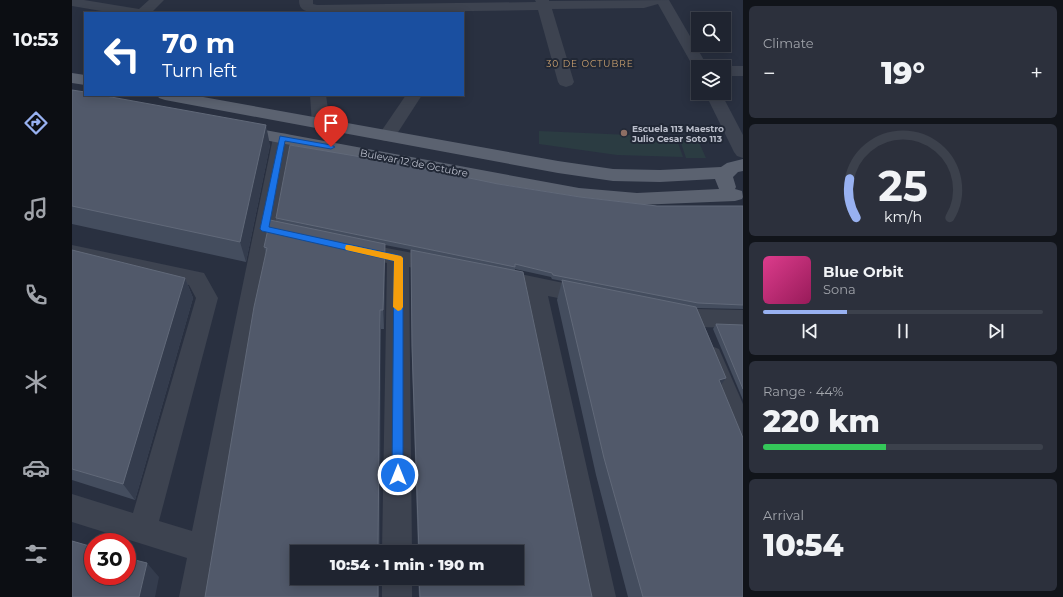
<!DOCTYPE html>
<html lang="en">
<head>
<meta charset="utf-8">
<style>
	:root { --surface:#1f2430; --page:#2c303c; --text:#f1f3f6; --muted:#a1a4ab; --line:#3c414c; --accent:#98b1f1 }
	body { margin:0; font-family:Montserrat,sans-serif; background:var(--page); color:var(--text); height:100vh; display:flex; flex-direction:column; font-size:15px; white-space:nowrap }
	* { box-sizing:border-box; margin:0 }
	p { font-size:13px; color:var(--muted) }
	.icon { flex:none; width:22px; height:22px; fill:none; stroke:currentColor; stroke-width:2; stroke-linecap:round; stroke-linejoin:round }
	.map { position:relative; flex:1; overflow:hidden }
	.side { display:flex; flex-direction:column; gap:6px; padding:6px; background:#11141a; width:320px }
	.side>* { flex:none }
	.banner { position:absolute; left:12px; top:12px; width:380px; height:84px; border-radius:0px; box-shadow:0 2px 10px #0003,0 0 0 1px var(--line); background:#1a4fa0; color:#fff; overflow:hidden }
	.tools { position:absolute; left:619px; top:12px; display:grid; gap:8px }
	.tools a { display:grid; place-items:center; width:40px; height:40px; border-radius:0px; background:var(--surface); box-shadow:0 2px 10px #0003,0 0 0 1px var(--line); font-size:20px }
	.speed { position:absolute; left:12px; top:533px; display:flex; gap:8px; font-size:20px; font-weight:700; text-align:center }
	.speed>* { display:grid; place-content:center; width:52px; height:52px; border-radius:50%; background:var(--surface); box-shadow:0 2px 10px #0003,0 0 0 1px var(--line); line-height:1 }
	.speed .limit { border:6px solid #d22; background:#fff; color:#111 }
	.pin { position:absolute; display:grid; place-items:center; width:34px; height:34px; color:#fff; margin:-41px -17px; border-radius:50% 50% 50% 0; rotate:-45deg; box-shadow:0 0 4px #0007 }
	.pin .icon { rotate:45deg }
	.me { position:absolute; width:44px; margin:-22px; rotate:0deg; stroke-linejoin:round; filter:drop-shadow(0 0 3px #0008) }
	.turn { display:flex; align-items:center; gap:14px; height:84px; padding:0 12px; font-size:18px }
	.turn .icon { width:52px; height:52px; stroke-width:2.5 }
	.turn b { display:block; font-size:28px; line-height:34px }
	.big { font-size:30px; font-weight:800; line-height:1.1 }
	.side .card { flex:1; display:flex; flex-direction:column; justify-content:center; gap:6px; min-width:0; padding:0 14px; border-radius:6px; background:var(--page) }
	.side .dial { align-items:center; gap:0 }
	.dial svg { height:104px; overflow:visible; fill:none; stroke:var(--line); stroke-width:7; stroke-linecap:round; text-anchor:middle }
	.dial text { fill:var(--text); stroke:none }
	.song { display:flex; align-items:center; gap:12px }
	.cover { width:48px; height:48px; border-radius:6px; background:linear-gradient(135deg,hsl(330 70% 55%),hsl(330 70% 35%)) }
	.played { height:4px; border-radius:2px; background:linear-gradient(90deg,var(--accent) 30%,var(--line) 30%) }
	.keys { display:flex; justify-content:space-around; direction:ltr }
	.heat { display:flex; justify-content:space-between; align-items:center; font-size:22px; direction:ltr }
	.charge { height:6px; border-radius:3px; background:linear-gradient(90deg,#34c759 44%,var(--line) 0) }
	.trip { position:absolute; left:218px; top:545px; width:234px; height:40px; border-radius:0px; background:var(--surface); box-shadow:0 2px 10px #0003,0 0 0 1px var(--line); font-weight:800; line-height:40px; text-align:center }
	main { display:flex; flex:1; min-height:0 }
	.menu { display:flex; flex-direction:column; width:72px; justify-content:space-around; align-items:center; background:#0c0e13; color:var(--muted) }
	.menu .icon { width:28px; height:28px }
	.menu .active { color:var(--accent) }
	.menu b { font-size:18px; color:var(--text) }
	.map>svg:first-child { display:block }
</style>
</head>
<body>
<main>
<nav class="menu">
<b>10:53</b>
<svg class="icon active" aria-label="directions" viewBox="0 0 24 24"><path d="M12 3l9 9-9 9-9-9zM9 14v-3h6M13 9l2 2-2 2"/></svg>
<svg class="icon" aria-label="music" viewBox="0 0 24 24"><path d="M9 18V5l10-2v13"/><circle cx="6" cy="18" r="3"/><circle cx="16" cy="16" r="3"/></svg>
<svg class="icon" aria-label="phone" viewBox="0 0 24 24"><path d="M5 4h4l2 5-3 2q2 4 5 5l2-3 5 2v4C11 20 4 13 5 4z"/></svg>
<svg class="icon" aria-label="climate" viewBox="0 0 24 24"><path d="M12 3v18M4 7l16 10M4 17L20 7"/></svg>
<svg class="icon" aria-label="car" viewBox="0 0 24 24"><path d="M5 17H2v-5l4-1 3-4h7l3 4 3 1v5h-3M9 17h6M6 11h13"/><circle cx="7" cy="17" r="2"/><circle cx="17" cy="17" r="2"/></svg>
<svg class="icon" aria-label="filters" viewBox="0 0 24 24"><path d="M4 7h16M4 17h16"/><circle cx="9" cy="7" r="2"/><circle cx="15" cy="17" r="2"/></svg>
</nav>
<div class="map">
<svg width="671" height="597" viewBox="0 0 671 597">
	<rect width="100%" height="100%" fill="#293040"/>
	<g fill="#2b3c42">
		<polygon points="467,131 604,137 611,157 545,155 467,144"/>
		<polygon points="607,137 625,138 634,158 614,158"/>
	</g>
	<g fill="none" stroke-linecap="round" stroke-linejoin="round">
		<g fill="#3d4350" fill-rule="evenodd">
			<polygon points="0,0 12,0 67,9 77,0 92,0 79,13 41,13 0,6"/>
			<path d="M227,0H241V4L245,5L464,2L463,0H477V1L597,0L636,67H626V71L623,70L586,4L572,8L480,9L502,82L500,85L494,87L488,85L486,82L466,10L244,13C234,11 227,11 227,0Z"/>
			<polygon points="652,66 671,66 671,76 652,76 652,67 649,67"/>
			<polygon points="633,93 649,93 671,135 671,158 665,156 662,152"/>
			<polygon points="238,95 254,95 258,124 255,128 249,129 243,128 240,124"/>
			<polygon points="334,95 350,95 321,140 315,141 309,140 306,136"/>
			<polygon points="210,133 216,134 219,138 137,597 107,597 115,558 0,522 0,494 61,513 124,298 117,285 0,259 0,245 132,273 146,298 87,521 120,531 201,138 204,134"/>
			<polygon points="283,242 367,258 374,261 378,266 374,271 367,274 337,267 340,552 310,552 315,263 276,254 273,249 276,244"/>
			<polygon points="424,269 516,288 524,290 527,296 524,302 516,304 476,296 544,597 514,597 453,291 416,283 413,277 416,271"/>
			<polygon points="601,304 624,309 671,310 671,328 624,327 593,319 590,313 593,307"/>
			<polygon points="639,346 647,349 671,404 671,447 662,443 627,356 631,349"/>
			<rect x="310" y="578" width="30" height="19"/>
		</g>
		<g fill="#5b6270" fill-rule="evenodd">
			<polygon points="0,73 13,75 13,85 0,83"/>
			<polygon points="85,95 120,95 486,161 541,169 588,170 649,167 655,163 671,159 671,171 666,172 661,177 664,187 663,189 670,191 671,197 670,199 663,201 565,205 507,200 166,135 160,134 157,130 160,126 166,125 507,188 565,193 647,189 643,179 588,182 541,181 486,173 93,100 87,98"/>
		</g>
	</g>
	<g fill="#444d5e">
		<polygon points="0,90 198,145 174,262 0,224"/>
		<polygon points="426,184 508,197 585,206 671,206 671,309 625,308 654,378 649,384 671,597 556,597 524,475 485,300 490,281 480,279 479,277 443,269 443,271 520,597 347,597 346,578 445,578 445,552 346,552 340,365 339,250 313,245 313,264 312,329 309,329 225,578 307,578 307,597 133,597 194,254 192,247 204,221 204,218"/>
		<polygon points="0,250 113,278 121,298 63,500 0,480"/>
		<polygon points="644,324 671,325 671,400 641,329"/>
	</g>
	<g fill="#343c4d">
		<polygon points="194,125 198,145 174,262 168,242"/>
		<polygon points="313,244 313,264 312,329 311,310"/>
		<polygon points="113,278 121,298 63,500 51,484"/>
		<polygon points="308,310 309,329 308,552 306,552"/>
		<polygon points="654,378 641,396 647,380"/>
		<polygon points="75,563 87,577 83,597 67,597"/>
		<rect x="306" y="578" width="1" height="19"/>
	</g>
	<g fill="#51596a" stroke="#616979">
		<polygon points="0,90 13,92 13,95 28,95 194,125 168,242 0,206"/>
		<polygon points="218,145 325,163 426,184 508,197 585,206 671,206 671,305 626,303 481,275 480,273 443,264 443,267 204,218"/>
		<polygon points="198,220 313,244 311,310 308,310 306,552 225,552 225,578 306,578 306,597 133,597 182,307 195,248 192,247"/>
		<polygon points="0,250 113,278 51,484 0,469"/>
		<polygon points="339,250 451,272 520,597 348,597 347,578 445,578 445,552 347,552 340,346"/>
		<polygon points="490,280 624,307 654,378 647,380 671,438 671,597 571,597 532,458"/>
		<polygon points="644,324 671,325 671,389"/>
		<polygon points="0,541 21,547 21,576 55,576 55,558 75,563 67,597 0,597"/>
	</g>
	<polygon fill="#1a73e8" stroke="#114b97" points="208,136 259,145 263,147 259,149 213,141 197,227 326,255 331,258 331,475 330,479 326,480 322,479 320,475 322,261 190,231 188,229"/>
	<polygon fill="#f59e0b" points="274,245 277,245 329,256 331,258 331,307 329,310 326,311 321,307 322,261 274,250 273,248"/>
	<circle fill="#8d6e63" stroke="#212836" stroke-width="1.5" cx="552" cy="133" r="4"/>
	<g text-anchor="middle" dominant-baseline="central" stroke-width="4" stroke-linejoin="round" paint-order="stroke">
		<g font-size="9" letter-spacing="1" fill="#cfa471" stroke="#212836">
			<text x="518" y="63">30 DE OCTUBRE</text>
		</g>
		<g font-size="9" font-weight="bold" fill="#babecb" stroke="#212836" text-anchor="start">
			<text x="560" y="128">Escuela 113 Maestro<tspan x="560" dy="10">Julio Cesar Soto 113</tspan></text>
		</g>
		<g font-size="10" fill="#babecb" stroke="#212836">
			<text transform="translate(342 163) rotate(11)">Bulevar 12 de Octubre</text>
		</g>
	</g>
</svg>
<div class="tools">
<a><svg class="icon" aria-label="search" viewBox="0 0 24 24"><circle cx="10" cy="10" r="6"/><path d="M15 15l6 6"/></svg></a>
<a><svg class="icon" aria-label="layers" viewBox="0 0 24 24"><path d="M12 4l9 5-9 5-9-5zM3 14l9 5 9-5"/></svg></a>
</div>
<div class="speed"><div class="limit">30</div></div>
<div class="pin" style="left:259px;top:147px;background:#d93025"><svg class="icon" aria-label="arrive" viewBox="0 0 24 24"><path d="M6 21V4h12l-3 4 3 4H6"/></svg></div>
<svg class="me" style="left:326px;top:475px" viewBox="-20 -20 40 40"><circle r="17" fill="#1a73e8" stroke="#fff" stroke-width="3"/><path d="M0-11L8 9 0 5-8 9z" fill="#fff"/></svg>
<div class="trip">10:54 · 1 min · 190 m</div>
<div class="banner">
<div class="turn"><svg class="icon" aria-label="left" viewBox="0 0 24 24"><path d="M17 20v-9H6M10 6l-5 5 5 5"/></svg><div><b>70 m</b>Turn left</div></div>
</div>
</div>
<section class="side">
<div class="card"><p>Climate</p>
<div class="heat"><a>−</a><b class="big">19°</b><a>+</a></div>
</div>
<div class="card dial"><svg viewBox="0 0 100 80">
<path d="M14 69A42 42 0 1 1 86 69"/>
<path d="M14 69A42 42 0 0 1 9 39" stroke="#98b1f1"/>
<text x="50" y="56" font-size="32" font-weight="700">25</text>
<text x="50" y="72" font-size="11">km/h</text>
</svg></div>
<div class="card">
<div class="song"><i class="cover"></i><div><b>Blue Orbit</b><p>Sona</p></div></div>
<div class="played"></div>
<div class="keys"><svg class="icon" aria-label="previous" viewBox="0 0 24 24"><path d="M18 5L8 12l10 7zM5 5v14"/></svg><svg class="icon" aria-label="pause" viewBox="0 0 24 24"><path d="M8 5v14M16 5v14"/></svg><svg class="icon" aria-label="next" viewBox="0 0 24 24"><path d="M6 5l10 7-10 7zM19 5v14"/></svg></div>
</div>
<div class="card"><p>Range · 44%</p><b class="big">220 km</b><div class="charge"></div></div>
<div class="card"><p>Arrival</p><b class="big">10:54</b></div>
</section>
</main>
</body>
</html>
